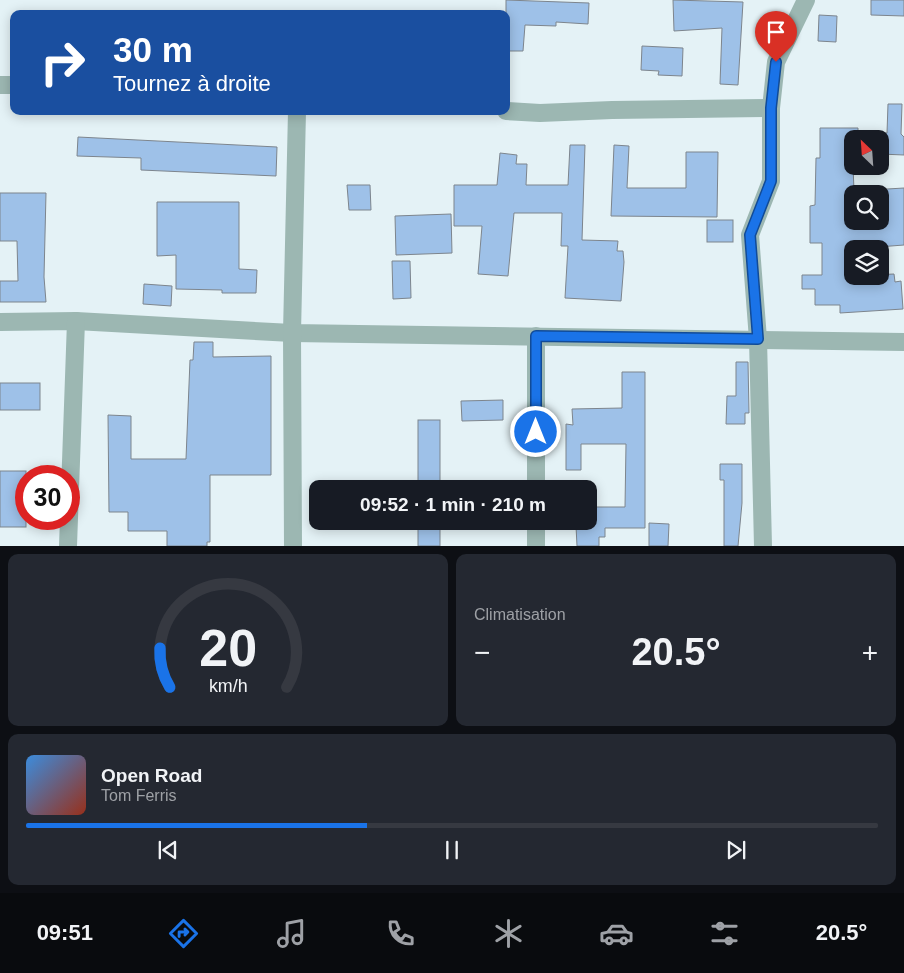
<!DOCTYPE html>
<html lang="fr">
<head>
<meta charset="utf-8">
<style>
	:root { --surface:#171b24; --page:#242831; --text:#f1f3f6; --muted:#9ea1a6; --line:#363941; --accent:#1a73e8 }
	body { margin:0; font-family:Helvetica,sans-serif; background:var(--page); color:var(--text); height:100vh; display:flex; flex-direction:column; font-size:19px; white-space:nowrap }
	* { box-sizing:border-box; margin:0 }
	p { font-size:16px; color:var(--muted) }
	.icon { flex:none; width:28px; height:28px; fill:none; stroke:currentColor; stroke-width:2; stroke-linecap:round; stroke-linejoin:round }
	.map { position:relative; height:546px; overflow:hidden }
	.details { display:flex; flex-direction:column; gap:8px; padding:8px; background:#0d0f14; flex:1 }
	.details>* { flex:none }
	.hud { position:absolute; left:10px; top:10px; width:500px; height:105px; border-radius:10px; box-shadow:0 2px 12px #0003; background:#1a4fa0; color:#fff; overflow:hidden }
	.needle { width:32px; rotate:335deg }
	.buttons { position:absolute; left:844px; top:130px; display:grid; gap:10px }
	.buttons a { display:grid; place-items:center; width:45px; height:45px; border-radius:10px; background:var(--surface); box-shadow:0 2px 12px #0003; font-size:25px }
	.speed { position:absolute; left:15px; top:465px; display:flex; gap:10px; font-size:25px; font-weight:700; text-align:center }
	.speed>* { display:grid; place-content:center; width:65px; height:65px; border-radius:50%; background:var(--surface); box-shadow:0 2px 12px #0003; line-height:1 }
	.speed .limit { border:8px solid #d22; background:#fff; color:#111 }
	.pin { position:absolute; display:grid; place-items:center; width:42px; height:42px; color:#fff; margin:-51px -21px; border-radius:50% 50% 50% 0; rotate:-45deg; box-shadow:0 0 5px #0007 }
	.pin .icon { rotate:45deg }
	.me { position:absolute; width:55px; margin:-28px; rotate:0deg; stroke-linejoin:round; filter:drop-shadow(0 0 4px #0008) }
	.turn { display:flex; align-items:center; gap:18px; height:105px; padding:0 20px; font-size:22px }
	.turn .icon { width:65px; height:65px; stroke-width:2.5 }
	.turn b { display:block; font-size:35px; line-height:42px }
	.big { font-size:38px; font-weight:700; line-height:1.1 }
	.details .widget { flex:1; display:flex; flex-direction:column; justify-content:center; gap:8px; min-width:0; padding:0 18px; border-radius:10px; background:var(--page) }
	.details .dial { align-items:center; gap:0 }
	.dial svg { height:130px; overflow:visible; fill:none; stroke:var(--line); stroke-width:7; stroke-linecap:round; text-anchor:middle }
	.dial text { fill:var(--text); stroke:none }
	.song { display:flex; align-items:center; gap:15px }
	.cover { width:60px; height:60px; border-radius:8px; background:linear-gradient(135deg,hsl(210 70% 55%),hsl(10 70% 35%)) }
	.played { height:5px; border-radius:2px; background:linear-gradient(90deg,var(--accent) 40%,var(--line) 40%) }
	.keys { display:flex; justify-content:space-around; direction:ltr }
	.heat { display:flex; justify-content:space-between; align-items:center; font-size:28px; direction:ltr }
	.details .tiles { flex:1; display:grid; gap:8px; grid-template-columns:1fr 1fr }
	.widget:last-child { grid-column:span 2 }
	.trip { position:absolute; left:309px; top:480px; width:288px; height:50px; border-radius:10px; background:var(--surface); box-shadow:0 2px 12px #0003; font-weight:700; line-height:50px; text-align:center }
	.dock { display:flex; height:80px; justify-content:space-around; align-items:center; background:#090b0e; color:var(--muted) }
	.dock .icon { width:35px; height:35px }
	.dock .on { color:var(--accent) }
	.dock b { font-size:22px; color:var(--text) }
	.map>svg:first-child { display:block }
</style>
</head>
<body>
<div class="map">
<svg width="904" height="546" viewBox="0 0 904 546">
	<rect width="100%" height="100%" fill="#e4f2f6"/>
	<g fill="#9ec1e8" stroke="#7d858d" fill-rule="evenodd">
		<polygon points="506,0 589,3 588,24 556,22 556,26 525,25 523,51 506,51"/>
		<polygon points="673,0 743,2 738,85 720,84 722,28 674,31"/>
		<polygon points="871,0 904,0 904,16 871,15"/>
		<polygon points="819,15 837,16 836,42 818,41"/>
		<polygon points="642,46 683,48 682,76 658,75 659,71 641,70"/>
		<path d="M888,104H902L901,134L904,137V155L880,154V139H852L854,191L904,188V245L852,249V276L894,274L895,282L901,281L903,309L840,313V305H815V289H802V275H822V243H810V206L815,205L816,158H820V128H858V132L887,133ZM852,194H880V221H852Z"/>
		<polygon points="78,137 277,147 276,176 141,170 141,158 77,156"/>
		<polygon points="570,145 585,145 582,240 618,241 617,251 623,251 624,262 621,301 565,298 568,246 561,246 562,213 514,213 508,276 478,274 482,226 454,226 454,185 497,185 500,153 517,155 516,164 527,164 526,185 568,185"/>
		<polygon points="614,145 629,146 627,188 686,188 686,152 718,152 717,217 611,216"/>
		<polygon points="347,185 370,185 371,210 349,210"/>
		<polygon points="0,193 46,193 44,277 46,302 0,302 0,281 18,281 17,241 0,241"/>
		<polygon points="157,202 239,202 239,269 257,270 256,293 222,293 222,290 176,289 176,255 157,256"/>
		<polygon points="451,214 452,253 396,255 395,216"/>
		<rect x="707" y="220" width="26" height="22"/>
		<polygon points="392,261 410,261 411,298 393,299"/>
		<polygon points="144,284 172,286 171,306 143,304"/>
		<polygon points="194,342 213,342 213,357 271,356 271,475 210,475 210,542 207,542 207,546 167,546 167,531 128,531 128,512 109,512 108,415 131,416 131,459 186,459 190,360 193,360"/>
		<polygon points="736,362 748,362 749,413 745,413 745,424 726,424 727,396 736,396"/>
		<polygon points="622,372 645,372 645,528 605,528 605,537 599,537 599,546 577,546 576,526 588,526 588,507 625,507 626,444 581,444 581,470 566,470 566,424 573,425 572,409 622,408"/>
		<rect x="0" y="383" width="40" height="27"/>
		<polygon points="503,400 503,420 462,421 461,401"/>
		<rect x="418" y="420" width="22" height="69"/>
		<polygon points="720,464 742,464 742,503 738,546 724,546 724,480 720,480"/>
		<rect x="0" y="471" width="26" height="56"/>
		<rect x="418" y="521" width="22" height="25"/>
		<polygon points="649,523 669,524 668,546 649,546"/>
	</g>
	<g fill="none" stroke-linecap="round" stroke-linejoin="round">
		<g stroke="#9cb7b2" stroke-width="18">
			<polyline points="0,85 14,85"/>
			<polyline points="506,111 540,113 612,110 771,108"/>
			<polyline points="0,322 76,321 292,333 904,342"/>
			<polyline points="536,489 536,336"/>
			<polyline points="68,546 76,321"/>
			<polyline points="293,546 292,333 297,111"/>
			<polyline points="536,546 536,521"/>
			<polyline points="763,546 758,339 750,235 771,181 771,108 776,62 806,0"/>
		</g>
	</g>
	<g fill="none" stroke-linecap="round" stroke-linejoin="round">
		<defs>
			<polyline id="route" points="536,432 536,336 758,339 750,235 771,181 771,108 776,62"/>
		</defs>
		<use href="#route" stroke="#114b97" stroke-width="12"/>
		<use href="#route" stroke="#1a73e8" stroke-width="9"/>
	</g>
</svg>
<div class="buttons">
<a><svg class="needle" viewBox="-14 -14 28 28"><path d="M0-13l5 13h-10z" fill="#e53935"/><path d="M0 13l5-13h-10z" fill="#9ea1a6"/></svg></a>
<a><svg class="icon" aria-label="search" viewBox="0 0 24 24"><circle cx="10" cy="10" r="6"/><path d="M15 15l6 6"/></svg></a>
<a><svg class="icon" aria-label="layers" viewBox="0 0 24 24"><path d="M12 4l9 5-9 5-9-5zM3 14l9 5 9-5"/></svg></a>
</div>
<div class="speed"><div class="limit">30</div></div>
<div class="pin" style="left:776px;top:62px;background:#d93025"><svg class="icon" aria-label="arrive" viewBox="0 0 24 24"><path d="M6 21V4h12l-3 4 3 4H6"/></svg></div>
<svg class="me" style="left:536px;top:432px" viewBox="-20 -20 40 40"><circle r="17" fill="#1a73e8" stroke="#fff" stroke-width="3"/><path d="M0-11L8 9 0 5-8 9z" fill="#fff"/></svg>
<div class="trip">09:52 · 1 min · 210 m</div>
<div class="hud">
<div class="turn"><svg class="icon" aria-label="right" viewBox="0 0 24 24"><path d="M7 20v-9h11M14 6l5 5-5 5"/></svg><div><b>30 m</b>Tournez à droite</div></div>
</div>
</div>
<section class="details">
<div class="tiles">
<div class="widget dial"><svg viewBox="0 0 100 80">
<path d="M14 69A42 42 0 1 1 86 69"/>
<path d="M14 69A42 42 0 0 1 8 45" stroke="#1a73e8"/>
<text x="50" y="56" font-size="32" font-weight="700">20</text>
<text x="50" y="72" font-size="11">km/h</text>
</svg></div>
<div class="widget"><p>Climatisation</p>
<div class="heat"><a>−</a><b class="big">20.5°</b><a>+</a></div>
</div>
<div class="widget">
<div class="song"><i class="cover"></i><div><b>Open Road</b><p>Tom Ferris</p></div></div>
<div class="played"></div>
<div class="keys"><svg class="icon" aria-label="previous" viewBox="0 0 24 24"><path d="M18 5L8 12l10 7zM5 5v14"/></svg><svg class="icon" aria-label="pause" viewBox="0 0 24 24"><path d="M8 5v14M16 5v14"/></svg><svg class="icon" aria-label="next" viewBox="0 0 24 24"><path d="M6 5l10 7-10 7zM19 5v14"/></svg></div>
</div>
</div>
</section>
<nav class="dock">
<b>09:51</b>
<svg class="icon on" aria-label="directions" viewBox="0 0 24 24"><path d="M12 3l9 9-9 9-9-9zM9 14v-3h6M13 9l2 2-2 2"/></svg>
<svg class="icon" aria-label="music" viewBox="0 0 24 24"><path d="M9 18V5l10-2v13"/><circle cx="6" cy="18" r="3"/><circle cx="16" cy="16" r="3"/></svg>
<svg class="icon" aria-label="phone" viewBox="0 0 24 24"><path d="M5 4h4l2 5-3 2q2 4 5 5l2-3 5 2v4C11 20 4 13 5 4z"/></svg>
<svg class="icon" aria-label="climate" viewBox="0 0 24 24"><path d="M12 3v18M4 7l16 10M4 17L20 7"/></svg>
<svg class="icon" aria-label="car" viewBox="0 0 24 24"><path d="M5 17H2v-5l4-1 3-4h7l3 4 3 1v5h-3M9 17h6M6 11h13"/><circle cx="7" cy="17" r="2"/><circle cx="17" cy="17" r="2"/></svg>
<svg class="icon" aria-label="filters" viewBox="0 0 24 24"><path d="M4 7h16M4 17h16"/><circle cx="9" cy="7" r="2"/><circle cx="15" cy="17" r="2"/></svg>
<b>20.5°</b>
</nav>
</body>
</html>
